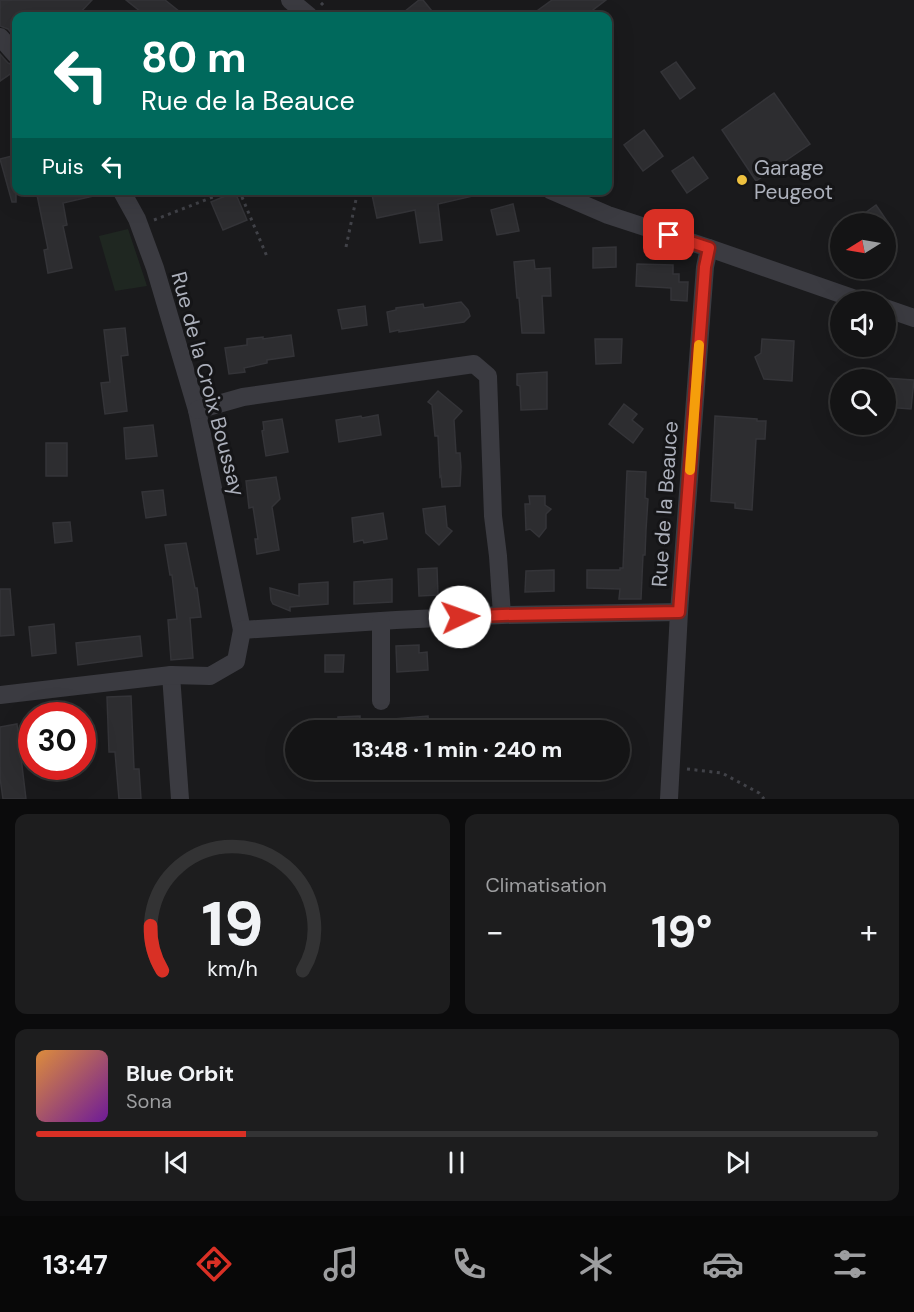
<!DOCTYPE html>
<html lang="fr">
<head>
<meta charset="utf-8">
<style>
	:root { --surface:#141415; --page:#1d1d1e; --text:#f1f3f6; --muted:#9d9ea0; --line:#333334; --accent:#d93025 }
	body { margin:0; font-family:"DM Sans",sans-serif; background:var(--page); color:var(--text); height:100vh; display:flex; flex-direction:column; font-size:22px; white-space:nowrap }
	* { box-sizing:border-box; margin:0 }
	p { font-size:20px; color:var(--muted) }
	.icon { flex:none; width:33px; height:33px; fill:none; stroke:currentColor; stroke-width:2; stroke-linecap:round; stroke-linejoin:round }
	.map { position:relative; height:799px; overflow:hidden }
	.details { display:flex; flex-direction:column; gap:15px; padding:15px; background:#0b0b0c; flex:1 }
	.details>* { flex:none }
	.banner { position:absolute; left:12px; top:12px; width:600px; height:183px; border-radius:12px; box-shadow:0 6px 24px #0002,0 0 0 2px var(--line); background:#00695c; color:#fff; overflow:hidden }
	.needle { width:39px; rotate:259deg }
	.tools { position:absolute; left:830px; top:213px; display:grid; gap:12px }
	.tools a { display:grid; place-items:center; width:66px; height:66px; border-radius:50%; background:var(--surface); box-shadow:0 6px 24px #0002,0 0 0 2px var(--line); font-size:30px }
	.speed { position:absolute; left:18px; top:702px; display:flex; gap:12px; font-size:30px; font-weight:700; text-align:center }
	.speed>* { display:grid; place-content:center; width:78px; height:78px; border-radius:50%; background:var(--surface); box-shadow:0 6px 24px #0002,0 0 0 2px var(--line); line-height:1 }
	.speed .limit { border:9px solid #d22; background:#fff; color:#111 }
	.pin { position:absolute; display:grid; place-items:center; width:51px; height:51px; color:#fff; margin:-26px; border-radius:12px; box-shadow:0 3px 9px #0006 }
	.me { position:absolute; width:66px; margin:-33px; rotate:87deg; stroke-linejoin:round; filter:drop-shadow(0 0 4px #0008) }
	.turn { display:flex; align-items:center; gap:21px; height:126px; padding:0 30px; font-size:27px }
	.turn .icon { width:78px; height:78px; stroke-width:2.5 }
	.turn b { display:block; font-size:42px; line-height:51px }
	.then { display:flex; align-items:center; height:57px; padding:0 30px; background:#0003; gap:12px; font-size:22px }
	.big { font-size:45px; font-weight:800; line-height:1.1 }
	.details .tile { flex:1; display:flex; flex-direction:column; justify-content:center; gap:9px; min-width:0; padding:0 21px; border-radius:12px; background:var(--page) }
	.details .dial { align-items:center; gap:0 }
	.dial svg { height:156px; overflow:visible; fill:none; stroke:var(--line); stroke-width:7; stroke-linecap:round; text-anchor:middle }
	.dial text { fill:var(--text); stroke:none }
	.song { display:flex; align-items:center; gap:18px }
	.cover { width:72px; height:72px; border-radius:9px; background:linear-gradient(135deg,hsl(30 70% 55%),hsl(280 70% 35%)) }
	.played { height:6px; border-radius:3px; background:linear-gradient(90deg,var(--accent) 25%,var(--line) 25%) }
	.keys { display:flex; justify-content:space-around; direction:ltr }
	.heat { display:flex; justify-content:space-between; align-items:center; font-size:33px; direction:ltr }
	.details .tiles { flex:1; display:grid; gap:15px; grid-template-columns:1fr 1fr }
	.tile:last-child { grid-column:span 2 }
	.trip { position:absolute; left:285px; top:720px; width:345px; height:60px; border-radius:30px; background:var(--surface); box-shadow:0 6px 24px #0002,0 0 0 2px var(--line); font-weight:800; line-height:60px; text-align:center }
	.dock { display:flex; height:96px; justify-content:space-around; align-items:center; background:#080808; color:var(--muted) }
	.dock .icon { width:42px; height:42px }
	.dock .on { color:var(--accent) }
	.dock b { font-size:27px; color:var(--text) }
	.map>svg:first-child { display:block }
</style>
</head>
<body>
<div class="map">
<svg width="914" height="799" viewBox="0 0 914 799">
	<rect width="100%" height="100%" fill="#1a1a1c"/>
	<polygon fill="#1f2721" points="128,229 147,286 115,291 99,236"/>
	<g fill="#2d2d30" stroke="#343438" stroke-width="1.5">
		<polygon points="0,0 92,0 77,16 16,16 16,39 8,29 0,26"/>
		<polygon points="126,0 165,0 185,16 146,16"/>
		<polygon points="419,0 423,0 436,16 399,16"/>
		<polygon points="552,0 606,0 585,16 530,16"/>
		<polygon points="0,54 8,63 16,66 16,70 0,81"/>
		<polygon points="676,62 695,88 680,99 661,72"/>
		<polygon points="774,93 810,144 756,181 722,130"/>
		<polygon points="644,130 663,156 643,171 624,145"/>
		<polygon points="16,155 16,202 12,202 0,159"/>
		<polygon points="693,157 708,178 687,193 672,171"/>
		<polygon points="58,190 94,190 94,196 63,203 67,225 63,226 72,268 48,273 44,250 48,249 37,195"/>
		<polygon points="371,190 472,190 473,196 438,204 442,240 420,243 415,210 377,218"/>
		<polygon points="235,192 247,220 223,230 211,202"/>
		<polygon points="513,204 519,231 497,235 491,210"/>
		<polygon points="876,205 889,224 850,224"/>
		<polygon points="616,247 616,267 593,268 593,248"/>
		<polygon points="534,260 535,269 550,268 551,296 542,296 544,333 522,333 519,298 517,298 514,262"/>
		<polygon points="637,264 673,265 673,274 679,274 679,282 688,282 687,301 671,300 671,288 636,286"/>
		<polygon points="461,302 468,310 470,316 464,322 399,332 399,330 390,332 387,312 396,310 396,308 423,304 424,308"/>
		<polygon points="365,306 367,325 342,329 338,310"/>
		<polygon points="125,328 128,355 121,356 127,411 105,414 101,383 110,382 104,330"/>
		<polygon points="291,335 294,356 267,360 267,363 244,368 245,372 229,374 225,348 247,345 247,339 263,337 263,339"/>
		<polygon points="595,339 622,339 621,363 596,364"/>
		<polygon points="762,339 794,341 792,381 764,379 755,357 761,353"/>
		<polygon points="547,372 547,409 521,410 520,386 517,385 517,374"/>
		<polygon points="885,378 914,380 911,409 885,407"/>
		<polygon points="438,391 462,411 454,420 456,453 460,453 461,467 460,486 442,487 441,476 440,477 438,436 435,436 432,405 428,402"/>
		<polygon points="624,404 637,414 632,420 643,429 633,443 609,424"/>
		<polygon points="378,415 381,435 339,442 336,420 361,416 362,418"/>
		<polygon points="715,416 757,419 757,421 766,421 765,439 756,439 752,510 735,508 735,503 711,501"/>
		<polygon points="282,419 288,452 266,456 262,431 264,430 263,422"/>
		<polygon points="153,425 157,456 126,459 124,428"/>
		<rect x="46" y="443" width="21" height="33"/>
		<polygon points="627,471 646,472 645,498 648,499 646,530 645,555 643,555 641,599 619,599 620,589 587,588 587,570 620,570 620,568 623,568"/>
		<polygon points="276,477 280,499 272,507 279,550 257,554 255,539 258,539 253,507 249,508 246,481"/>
		<polygon points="163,490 166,515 146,518 142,492"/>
		<polygon points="529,496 545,496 545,505 551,509 546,514 546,528 539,537 530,529 526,530 525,504 530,504"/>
		<polygon points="445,506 447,527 452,531 439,545 426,533 423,509"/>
		<polygon points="383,513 387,539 364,543 363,540 354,542 352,518"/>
		<polygon points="70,522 72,541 55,543 53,523"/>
		<polygon points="186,543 195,588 197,588 201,617 190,618 193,658 171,660 168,620 177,619 172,575 170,575 165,545"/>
		<polygon points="437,568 438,595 419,596 418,569"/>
		<polygon points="554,570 554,591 525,592 526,571"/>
		<polygon points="392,579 392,602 354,604 354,582"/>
		<polygon points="328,582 328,604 290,607 290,611 273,604 271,600 270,588 299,596 299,584"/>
		<polygon points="0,589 10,589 14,635 0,636"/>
		<polygon points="54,624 56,653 32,656 29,627"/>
		<polygon points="140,636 142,656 78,665 76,643"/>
		<polygon points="419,645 419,653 427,652 428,670 397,672 396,646"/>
		<polygon points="325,655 344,655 343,672 325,672"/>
		<polygon points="131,696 134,769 139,769 141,799 119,799 115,752 109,752 107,697"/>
		<polygon points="360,716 360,730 338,730 338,717"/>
		<polygon points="428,716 429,730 383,730 382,720"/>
		<polygon points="17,724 26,799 3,799 0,778 0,727"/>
	</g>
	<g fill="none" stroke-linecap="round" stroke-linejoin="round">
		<g stroke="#414248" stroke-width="3" stroke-dasharray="3 4.5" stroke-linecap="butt">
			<polyline points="321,5 326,0"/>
			<polyline points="239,190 268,259"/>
			<polyline points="154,220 231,190"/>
			<polyline points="346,247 358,190"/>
			<polyline points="687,769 722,773 759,793 764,799"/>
		</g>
		<g stroke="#3b3b41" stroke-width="18">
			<polyline points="290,0 309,16"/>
			<polyline points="0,37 16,55"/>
			<polyline points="121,190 137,219 155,268 197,410 242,630"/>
			<polyline points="550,190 608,215 709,248 864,302"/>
			<polyline points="885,308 914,318"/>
			<polyline points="197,410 243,397 474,364 488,376 493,516 498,556 502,615"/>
			<polyline points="171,675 180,799"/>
			<polyline points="0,695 171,675 210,676 236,661 242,630 396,620 502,615 679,612"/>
			<polyline points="381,701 381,621"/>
			<polyline points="669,799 679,612 705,267 709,248"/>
		</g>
	</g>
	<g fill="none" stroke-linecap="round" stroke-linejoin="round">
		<defs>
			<polyline id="route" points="460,617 502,615 679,612 705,267 709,248 669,235"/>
		</defs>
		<use href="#route" stroke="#8d1f18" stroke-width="15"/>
		<use href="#route" stroke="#d93025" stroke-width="10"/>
		<polyline stroke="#f59e0b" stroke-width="10" points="690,470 699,345"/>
	</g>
	<circle fill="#eec13f" stroke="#151517" stroke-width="2" cx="742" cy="180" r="6"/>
	<g text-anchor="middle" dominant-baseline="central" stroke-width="6" stroke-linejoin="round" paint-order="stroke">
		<g font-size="21" fill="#acb0bb" stroke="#151517" text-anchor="start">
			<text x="754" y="168">Garage<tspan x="754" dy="24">Peugeot</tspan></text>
		</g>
		<g font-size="21" fill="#acb0bb" stroke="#151517">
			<text transform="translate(208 384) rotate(75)">Rue de la Croix Boussay</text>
			<text transform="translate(665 504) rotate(-86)">Rue de la Beauce</text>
		</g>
	</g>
</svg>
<div class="tools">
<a><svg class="needle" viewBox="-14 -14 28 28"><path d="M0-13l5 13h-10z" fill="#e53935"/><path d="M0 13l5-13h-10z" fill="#9d9ea0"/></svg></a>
<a><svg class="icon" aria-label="sound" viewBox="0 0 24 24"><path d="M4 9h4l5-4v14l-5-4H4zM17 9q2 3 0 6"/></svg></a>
<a><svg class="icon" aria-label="search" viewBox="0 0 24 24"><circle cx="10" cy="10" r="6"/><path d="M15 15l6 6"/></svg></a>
</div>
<div class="speed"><div class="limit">30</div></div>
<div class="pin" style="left:669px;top:235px;background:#d93025"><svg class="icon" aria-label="arrive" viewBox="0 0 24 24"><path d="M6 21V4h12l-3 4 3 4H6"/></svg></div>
<svg class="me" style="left:460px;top:617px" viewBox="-20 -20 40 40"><circle r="19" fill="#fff"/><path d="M0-13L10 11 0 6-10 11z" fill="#d93025"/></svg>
<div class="trip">13:48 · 1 min · 240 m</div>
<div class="banner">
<div class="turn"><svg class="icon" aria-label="left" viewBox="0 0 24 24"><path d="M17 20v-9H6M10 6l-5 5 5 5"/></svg><div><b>80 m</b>Rue de la Beauce</div></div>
<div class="then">Puis<svg class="icon" aria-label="left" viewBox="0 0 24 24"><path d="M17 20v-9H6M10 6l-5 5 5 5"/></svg></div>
</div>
</div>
<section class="details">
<div class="tiles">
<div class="tile dial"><svg viewBox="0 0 100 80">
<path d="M14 69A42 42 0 1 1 86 69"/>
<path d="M14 69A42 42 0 0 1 8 46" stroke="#d93025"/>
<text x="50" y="56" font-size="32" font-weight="700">19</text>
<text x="50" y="72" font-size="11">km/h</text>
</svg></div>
<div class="tile"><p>Climatisation</p>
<div class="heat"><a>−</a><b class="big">19°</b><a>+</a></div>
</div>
<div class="tile">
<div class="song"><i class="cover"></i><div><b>Blue Orbit</b><p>Sona</p></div></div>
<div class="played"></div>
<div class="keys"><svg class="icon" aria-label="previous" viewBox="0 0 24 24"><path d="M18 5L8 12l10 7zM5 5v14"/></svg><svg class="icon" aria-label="pause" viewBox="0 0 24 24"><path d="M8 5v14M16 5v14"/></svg><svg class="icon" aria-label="next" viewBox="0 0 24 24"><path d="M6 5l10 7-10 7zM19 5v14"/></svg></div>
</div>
</div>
</section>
<nav class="dock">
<b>13:47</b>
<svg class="icon on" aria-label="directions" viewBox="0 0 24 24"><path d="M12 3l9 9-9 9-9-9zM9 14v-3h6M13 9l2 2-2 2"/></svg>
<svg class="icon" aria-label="music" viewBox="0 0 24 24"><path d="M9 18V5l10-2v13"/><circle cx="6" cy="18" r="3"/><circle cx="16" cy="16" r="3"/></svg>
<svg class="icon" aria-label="phone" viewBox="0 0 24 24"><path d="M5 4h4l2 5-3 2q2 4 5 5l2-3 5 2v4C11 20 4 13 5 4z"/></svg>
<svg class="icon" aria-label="climate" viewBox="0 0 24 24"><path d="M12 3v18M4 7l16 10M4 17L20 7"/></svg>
<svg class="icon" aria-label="car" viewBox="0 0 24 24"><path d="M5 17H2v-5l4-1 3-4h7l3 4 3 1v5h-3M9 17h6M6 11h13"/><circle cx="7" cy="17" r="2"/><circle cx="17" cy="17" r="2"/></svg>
<svg class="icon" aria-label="filters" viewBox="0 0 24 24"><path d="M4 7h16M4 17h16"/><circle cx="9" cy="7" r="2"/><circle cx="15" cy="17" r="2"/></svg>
</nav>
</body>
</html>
